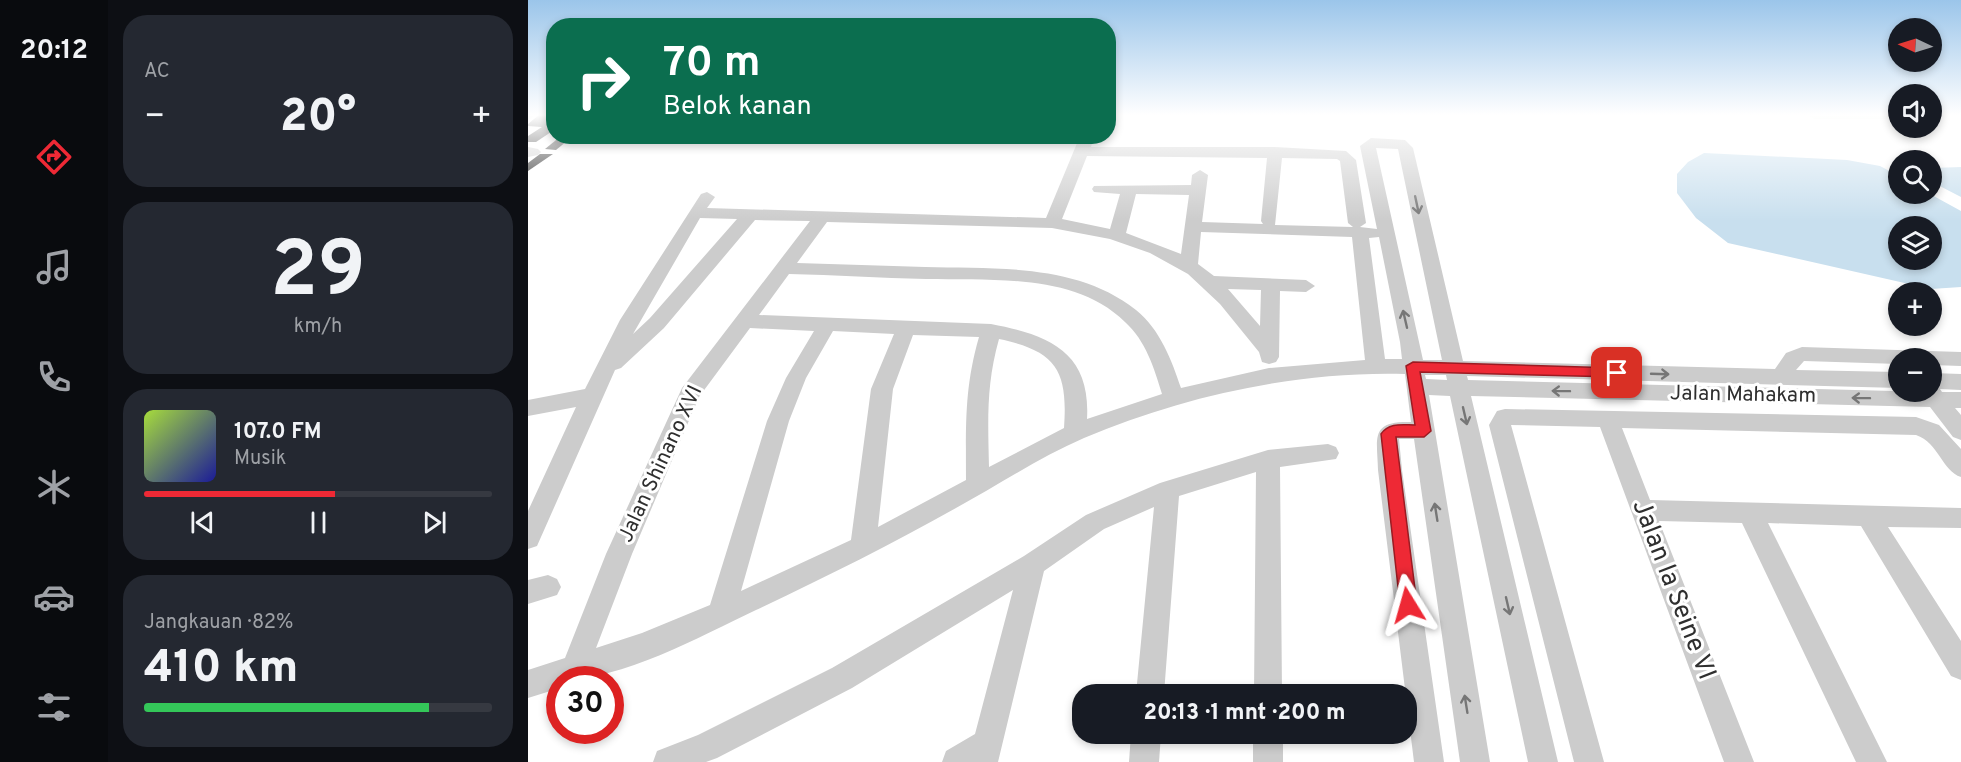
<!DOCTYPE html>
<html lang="id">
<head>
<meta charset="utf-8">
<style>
	:root { --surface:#171b24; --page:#242831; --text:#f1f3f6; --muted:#9ea1a6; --line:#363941; --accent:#ee2935 }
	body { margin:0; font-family:Overpass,sans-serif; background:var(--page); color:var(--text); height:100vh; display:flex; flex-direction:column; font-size:22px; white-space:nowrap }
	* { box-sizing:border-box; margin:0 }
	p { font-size:20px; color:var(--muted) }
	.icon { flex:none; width:33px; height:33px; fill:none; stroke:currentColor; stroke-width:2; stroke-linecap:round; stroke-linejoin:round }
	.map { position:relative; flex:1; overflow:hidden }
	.drawer { display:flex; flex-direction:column; gap:15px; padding:15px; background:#0d0f14; width:420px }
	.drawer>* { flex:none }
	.hud { position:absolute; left:18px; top:18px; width:570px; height:126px; border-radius:24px; box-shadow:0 3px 9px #0003; background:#0b6e4f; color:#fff; overflow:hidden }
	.needle { width:39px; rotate:274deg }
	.controls { position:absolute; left:1360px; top:18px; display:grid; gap:12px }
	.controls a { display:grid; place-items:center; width:54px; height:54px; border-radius:50%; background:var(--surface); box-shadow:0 3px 9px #0003; font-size:30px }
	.speed { position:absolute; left:18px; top:666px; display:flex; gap:12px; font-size:30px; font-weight:700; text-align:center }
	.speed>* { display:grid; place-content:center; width:78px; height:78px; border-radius:50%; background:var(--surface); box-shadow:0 3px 9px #0003; line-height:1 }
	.speed .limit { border:9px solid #d22; background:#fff; color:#111 }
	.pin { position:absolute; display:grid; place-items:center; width:51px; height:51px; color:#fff; margin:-26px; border-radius:12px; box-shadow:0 3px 9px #0006 }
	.me { position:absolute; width:66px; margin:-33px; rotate:352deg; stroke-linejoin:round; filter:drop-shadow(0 0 4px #0008) }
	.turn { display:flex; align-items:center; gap:21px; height:126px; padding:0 18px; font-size:27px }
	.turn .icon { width:78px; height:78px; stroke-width:2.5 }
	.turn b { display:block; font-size:42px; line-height:51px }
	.big { font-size:45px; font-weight:800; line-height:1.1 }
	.drawer .tile { flex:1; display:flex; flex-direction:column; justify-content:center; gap:9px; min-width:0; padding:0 21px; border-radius:24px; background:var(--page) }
	.drawer .dial { align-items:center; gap:0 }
	.dial b { font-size:78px; line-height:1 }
	.song { display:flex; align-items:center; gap:18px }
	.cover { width:72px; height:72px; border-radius:9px; background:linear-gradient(135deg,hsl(80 70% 55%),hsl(240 70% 35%)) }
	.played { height:6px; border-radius:3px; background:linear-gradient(90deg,var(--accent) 55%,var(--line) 55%) }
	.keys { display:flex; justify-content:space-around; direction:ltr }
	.heat { display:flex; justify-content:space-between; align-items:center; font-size:33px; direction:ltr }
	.charge { height:9px; border-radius:4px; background:linear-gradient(90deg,#34c759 82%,var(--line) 0) }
	.trip { position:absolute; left:544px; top:684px; width:345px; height:60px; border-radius:24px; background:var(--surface); box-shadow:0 3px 9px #0003; font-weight:800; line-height:60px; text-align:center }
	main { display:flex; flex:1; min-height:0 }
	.tabs { display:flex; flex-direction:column; width:108px; justify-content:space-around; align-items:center; background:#090b0e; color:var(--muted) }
	.tabs .icon { width:42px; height:42px }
	.tabs .current { color:var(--accent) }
	.tabs b { font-size:27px; color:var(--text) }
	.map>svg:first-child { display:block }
</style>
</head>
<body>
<main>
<nav class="tabs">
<b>20:12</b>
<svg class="icon current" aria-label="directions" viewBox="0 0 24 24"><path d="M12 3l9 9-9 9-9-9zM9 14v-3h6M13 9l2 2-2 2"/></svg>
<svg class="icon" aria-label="music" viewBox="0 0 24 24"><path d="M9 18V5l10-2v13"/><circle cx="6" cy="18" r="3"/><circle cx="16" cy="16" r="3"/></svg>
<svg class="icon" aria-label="phone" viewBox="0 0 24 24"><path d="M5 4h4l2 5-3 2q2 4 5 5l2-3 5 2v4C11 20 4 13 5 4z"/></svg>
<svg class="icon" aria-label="climate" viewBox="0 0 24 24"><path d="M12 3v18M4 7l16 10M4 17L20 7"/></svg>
<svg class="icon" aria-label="car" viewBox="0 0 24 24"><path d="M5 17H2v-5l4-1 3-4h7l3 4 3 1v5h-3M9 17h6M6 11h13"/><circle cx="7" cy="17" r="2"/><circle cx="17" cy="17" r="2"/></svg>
<svg class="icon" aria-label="filters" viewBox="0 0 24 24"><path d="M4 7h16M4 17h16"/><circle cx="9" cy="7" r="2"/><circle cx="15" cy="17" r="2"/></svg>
</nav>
<section class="drawer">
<div class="tile"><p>AC</p>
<div class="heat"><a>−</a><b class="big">20°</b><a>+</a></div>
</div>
<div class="tile dial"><b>29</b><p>km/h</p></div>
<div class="tile">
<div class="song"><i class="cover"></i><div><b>107.0 FM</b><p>Musik</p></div></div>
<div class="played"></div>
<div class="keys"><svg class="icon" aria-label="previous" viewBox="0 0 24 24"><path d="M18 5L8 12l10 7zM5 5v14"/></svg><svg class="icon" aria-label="pause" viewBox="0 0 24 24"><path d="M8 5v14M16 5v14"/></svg><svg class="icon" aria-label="next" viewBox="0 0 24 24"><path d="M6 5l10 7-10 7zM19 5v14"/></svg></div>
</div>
<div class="tile"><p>Jangkauan · 82%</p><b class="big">410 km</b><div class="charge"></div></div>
</section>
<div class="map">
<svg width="1433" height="762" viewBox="0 0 1433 762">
	<rect width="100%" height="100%" fill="#fff"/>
	<polygon fill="#e5eddc" points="1279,114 1371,114 1371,119 1286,119"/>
	<g fill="#c8dfee" fill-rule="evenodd">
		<path d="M1176,153L1319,160L1352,166L1371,176V194H1402L1433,211V287L1403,289L1200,243L1168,218L1149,193V174L1160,162ZM1371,226H1404V260H1371Z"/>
		<polygon points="1433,167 1433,197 1404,182 1404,168"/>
	</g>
	<g fill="#161616">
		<polygon points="12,114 26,114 26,130 8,142 0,142 0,136 14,127 0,126 0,124"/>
		<polygon points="33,136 45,136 28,150 17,149"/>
		<polygon points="12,154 25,154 0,171 0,163"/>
	</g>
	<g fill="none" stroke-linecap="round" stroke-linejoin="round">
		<g fill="#ccc" fill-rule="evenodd">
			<polygon points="0,114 8,114 0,120"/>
			<path d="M552,136H566L563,147H747L818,151L828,160L838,223L832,227L849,229L832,146L843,138L877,140L885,148L935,361L1247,369L1258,353L1274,347L1433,352V366L1404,365V358H1371V364L1276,361L1268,370L1371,372V388L939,376L940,380L1404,392V373L1433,374V390L1412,389L1414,392H1433V408H1427L1433,415V440L1425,437L1402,407L943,396L1030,762H1000L922,396L901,395L962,762H932L886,439H871L874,470L916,762H886L850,470C849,437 842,421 883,422L877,374C769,371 655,396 556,438C512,457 470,485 428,508C362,545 296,578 228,610C171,637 94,680 32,680V688L0,698V670L37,658L78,554L154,388L282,221L227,220L136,328L93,368L87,370L9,546L0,549V511L48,407L0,416V400L57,389L92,320L173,194L179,192L187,197L179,208L518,218ZM848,148L870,149L914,360H895ZM559,156L739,158L733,221L735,224L674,222L680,175L672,170L664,175L663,185L566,186L564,189L566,192L592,194L582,229L534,219ZM754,158L809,159L812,161L820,223L825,227L747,225ZM608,194L661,195L653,254L598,233ZM172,218L209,219L122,318L105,334ZM299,222L524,228L582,239L622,253L660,274L692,304L731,352L734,362L741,364L748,362L751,357L752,291L778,292L787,286L778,280L686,276L670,264L673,232L824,237L837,360L741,368L653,388C644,361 632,329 608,310C549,263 468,269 397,267C355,266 312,264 269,263ZM851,237L872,342L874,359H857L841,238ZM261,274C307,275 352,278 398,279C463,281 546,272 597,322C618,341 626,368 634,394L559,419C563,352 521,335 463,324L231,315ZM700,289L733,290L732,326ZM222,328L286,331L258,378L239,421L182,605L114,633L68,648L104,554L171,397ZM305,331L366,334L343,389L323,540L213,591L261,421L278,378ZM385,335L451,337C436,389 438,427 438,480L350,527L365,389ZM471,339C529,351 540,371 536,428L461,467C460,421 458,385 471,339ZM897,375H918L919,380L898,379Z"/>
			<polygon points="0,147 10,149 13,152 10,155 0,157"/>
			<path d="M977,409L1388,417L1411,425L1433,449V477C1414,471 1411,443 1388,435L1094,428L1122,500L1433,508V528L1360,527L1433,641V680L1423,676L1333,526L1240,523L1359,762H1328L1214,523L1131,521L1226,762H1196L1072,427L983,425L1076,762H1046L961,425L969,411Z"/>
			<polygon points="800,444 808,447 811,453 808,459 752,467 754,694 726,694 728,472 651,496 636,694 608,694 626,507 576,529 516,571 470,762 414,762 418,751 447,734 485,590 324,688 189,758 178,762 125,762 129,751 170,735 304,668 496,556 558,515 632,483 740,450"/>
			<polygon points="20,575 29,579 33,587 29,595 0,604 0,580"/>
			<polygon points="603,734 633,734 631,762 601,762"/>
			<rect x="725" y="734" width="30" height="28"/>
		</g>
	</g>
	<defs><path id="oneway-shaft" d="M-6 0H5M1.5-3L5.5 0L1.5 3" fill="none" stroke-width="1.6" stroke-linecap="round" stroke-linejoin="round" transform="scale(1.5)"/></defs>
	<g stroke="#767676">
		<use href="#oneway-shaft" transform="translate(889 205) rotate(78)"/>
		<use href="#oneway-shaft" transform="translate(877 319) rotate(-103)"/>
		<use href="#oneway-shaft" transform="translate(1132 374) rotate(2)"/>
		<use href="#oneway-shaft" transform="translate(1033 391) rotate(-179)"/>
		<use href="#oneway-shaft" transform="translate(1333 398) rotate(-179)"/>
		<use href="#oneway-shaft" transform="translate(937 416) rotate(77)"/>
		<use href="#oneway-shaft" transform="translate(908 512) rotate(-99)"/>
		<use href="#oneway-shaft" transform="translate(980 606) rotate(77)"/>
		<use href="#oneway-shaft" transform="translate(938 704) rotate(-99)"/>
	</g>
	<linearGradient id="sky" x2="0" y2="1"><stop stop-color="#9bc5ea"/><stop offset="0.52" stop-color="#fff"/><stop offset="1" stop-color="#fff" stop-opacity="0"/></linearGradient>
	<rect width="1433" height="221" fill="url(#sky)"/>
	<path fill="#ee2935" stroke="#9b1b22" stroke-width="1.5" d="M885,362L1089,368L1096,373L1089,377L892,372L903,431L896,437H868L889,605L886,610L880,613L874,610L872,605L853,434C861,422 875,425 887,425L878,366Z"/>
	<g text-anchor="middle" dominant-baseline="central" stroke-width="6" stroke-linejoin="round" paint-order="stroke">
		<g font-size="21" fill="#2f2f2f" stroke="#fff">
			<text transform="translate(1215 395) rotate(1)">Jalan Mahakam</text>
			<text transform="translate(133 464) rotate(-65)">Jalan Shinano XVI</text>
		</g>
		<g font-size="26" fill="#2f2f2f" stroke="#fff">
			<text transform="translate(1145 590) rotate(69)">Jalan la Seine VI</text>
		</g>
	</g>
</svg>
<div class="controls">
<a><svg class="needle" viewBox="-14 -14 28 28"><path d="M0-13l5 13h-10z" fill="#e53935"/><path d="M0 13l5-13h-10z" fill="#9ea1a6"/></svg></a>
<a><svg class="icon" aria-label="sound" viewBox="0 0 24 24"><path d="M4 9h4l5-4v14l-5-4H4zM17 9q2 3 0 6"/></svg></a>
<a><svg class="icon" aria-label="search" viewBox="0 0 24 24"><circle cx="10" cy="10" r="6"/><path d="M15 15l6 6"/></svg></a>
<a><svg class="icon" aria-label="layers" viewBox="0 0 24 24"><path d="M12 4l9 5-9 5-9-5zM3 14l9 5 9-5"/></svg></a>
<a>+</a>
<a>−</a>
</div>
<div class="speed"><div class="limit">30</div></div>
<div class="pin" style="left:1089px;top:373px;background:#d93025"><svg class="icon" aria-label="arrive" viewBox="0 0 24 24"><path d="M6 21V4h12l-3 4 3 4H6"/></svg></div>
<svg class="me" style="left:880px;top:605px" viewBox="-20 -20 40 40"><path d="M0-17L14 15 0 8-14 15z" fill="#ee2935" stroke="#fff" stroke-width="4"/></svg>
<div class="trip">20:13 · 1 mnt · 200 m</div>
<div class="hud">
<div class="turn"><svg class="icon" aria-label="right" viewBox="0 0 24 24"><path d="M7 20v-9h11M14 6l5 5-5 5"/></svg><div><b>70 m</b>Belok kanan</div></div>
</div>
</div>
</main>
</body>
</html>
